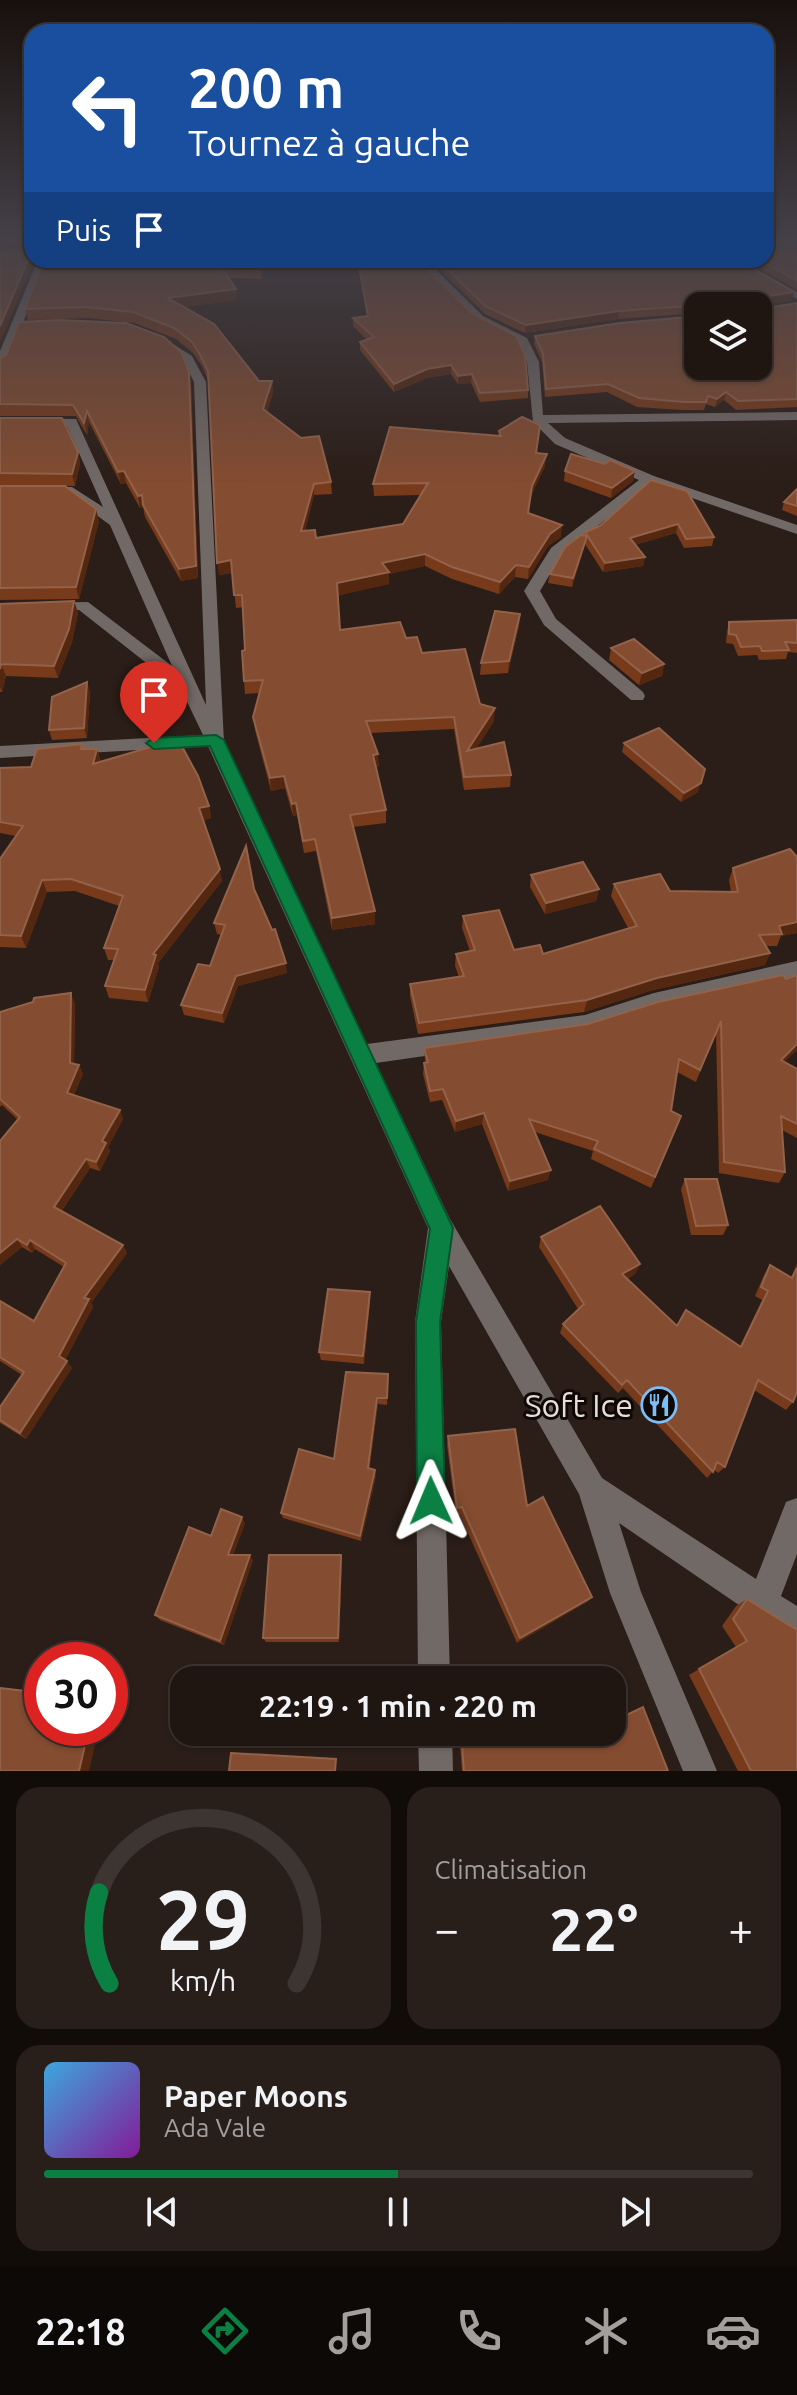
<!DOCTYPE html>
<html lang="fr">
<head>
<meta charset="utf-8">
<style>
	:root { --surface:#201611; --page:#281f1a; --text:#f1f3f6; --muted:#a29f9f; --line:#3d3531; --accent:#0b8043 }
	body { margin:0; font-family:Ubuntu,sans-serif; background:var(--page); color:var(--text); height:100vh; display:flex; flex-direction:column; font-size:30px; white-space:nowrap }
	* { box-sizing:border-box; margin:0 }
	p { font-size:26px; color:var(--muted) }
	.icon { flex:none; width:44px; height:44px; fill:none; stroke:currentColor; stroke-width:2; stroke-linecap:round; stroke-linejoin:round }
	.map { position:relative; height:1771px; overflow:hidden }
	.drawer { display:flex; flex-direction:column; gap:16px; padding:16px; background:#120c09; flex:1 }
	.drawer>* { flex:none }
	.top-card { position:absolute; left:24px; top:24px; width:750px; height:244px; border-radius:24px; box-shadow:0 2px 6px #0004,0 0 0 2px var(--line); background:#1a4fa0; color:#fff; overflow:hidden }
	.controls { position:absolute; left:684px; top:292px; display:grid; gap:16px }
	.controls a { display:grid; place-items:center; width:88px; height:88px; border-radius:16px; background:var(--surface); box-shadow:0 2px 6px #0004,0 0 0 2px var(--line); font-size:40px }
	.speed { position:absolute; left:24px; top:1642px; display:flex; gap:16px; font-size:40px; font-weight:700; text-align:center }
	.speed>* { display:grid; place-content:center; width:104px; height:104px; border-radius:50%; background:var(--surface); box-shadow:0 2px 6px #0004,0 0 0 2px var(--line); line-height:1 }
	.speed .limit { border:12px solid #d22; background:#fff; color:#111 }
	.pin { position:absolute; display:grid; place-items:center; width:68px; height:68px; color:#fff; margin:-82px -34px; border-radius:50% 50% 50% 0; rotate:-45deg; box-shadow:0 0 8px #0007 }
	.pin .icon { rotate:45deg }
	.me { position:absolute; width:88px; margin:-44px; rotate:359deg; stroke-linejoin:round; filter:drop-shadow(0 0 6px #0008) }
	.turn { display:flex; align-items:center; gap:28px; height:168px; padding:0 32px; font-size:36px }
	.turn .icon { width:104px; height:104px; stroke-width:2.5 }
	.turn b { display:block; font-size:56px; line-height:68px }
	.then { display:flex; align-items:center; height:76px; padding:0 32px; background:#0003; gap:16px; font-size:30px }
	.big { font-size:60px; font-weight:700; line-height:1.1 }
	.drawer .widget { flex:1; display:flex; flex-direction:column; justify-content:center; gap:12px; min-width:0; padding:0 28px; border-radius:24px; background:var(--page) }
	.drawer .dial { align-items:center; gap:0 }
	.dial svg { height:208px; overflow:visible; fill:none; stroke:var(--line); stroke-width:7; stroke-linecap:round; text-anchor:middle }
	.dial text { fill:var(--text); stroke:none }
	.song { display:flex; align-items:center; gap:24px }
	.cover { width:96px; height:96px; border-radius:12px; background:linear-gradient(135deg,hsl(200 70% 55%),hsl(290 70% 35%)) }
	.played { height:8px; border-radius:4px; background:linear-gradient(90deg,var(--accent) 50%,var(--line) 50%) }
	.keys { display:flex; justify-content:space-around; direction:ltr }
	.heat { display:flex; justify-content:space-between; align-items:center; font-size:44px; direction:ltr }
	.drawer .tiles { flex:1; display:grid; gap:16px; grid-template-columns:1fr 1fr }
	.widget:last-child { grid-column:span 2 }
	.trip { position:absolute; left:170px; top:1666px; width:456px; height:80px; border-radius:24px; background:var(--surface); box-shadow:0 2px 6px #0004,0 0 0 2px var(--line); font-weight:700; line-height:80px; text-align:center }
	.menu { display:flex; height:128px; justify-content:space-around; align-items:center; background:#0d0907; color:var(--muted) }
	.menu .icon { width:56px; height:56px }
	.menu .active { color:var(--accent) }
	.menu b { font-size:36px; color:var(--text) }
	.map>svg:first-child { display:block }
</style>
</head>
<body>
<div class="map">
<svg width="797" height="1771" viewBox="0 0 797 1771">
	<rect width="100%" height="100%" fill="#2b1d17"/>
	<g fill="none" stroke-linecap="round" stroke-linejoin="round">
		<g fill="#716966" fill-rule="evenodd">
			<polygon points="38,260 48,260 6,365 0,369 0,351"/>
			<polygon points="415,260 426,260 483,316 527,338 539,362 543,415 797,412 797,420 548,423 565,438 654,476 797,525 797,534 651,484 562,554 540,591 556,619 643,692 645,696 643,700 631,700 544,625 524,591 551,548 639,480 555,444 533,422 527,362 518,342 475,320"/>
			<polygon points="728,260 740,260 797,292 797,299"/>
			<polygon points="160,336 192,356 206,382 224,742 367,1044 585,1015 654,993 797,961 797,979 654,1011 585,1033 376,1063 450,1219 602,1478 756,1579 786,1502 797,1498 797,1554 781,1596 797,1606 797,1641 752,1614 619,1523 641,1592 717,1771 683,1771 610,1593 579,1494 449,1266 441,1322 450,1680 418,1680 415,1322 428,1228 208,746 0,758 0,746 203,735 182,691 79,610 0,613 0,603 88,602 172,666 110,525 69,495 0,496 0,488 72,487 103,507 67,426 0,426 0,418 76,419 206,705 194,382 183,360 156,341 156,337"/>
			<polygon points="418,1732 452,1732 453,1771 419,1771"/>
		</g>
	</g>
	<g fill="#773a1b">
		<polygon points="0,237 32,237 32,252 0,253"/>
		<polygon points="797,237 797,290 746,260 766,260"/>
		<polygon points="44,260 267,260 261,279 229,278 237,300 183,307 259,381 272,381 273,393 267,412 331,482 332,494 314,495 305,531 316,538 403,524 421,495 374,496 373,484 498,436 499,431 537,453 545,466 530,498 528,513 561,537 548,546 528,579 515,577 499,594 452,579 425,566 389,574 389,584 338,595 340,630 406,638 480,704 494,721 476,749 511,775 510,787 464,790 454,729 370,733 379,766 376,767 386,810 386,823 353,827 375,911 375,924 332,930 316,851 304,853 297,815 293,816 285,788 271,791 255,730 253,717 259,693 245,694 244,681 245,650 243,607 236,608 232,573 219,575 208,380 202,366 193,353 176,339 135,323 89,318 28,320 25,309"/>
		<polygon points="418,260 528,390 528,398 480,402 471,383 458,384 451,374 427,378 394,392 360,350 360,342 367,340 353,326 353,318 367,316 359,269 335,270 335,263"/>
		<polygon points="430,260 737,260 792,300 757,306 698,306 698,313 618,319 525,333 485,314"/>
		<polygon points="797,303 797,407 736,410 724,400 715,407 706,404 704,410 682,410 637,407 607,392 545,397 542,362 534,344 535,336"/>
		<polygon points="0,358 191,383 198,578 181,581 145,517 143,507 140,508 126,483 121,484 89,422 87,435 76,416 0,416"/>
		<polygon points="0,418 78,452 80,463 75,486 0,485"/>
		<polygon points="565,471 633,481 611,498 564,481"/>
		<polygon points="651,480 714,537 712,546 684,548 676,533 635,545 645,557 643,566 603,572 585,544 572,587 548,583 550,574 584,536 585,532 600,526"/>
		<polygon points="0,486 99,521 79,599 0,600"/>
		<polygon points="797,489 797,516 782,510 784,502"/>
		<polygon points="74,601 78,613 72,642 58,678 6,676 2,692 0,692 0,604"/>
		<polygon points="520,614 519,626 508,673 480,675 481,663"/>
		<polygon points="797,620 797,653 788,652 786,659 759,660 757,655 738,656 733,644 726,643 727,631 729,622"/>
		<polygon points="611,648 664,664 662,676 639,685 609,660"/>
		<polygon points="87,682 90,693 87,738 52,740 49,730"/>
		<polygon points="624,743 698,792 681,802 622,752"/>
		<polygon points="83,749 97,749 101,762 209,806 211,818 203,820 222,881 158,963 159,967 148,1002 109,998 105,986 114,960 108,960 104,948 119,906 75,891 47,892 26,948 0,947 0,859 16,836 0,833 0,768 31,767"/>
		<polygon points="797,857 797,933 781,936 777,946 766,946 770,953 765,965 653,990 584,1012 418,1034 410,996 410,984 459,977 455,966 456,954 470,951 462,928 463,916 514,950 543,954 628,928 611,896 614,884 670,891 731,892 729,880 733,868"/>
		<polygon points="531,875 599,889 596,901 545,914 530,887"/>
		<polygon points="254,889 287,973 238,986 224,1023 184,1015 181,1005 210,966 221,935 217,934 214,923"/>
		<polygon points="797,975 797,1050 784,1062 797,1069 797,1138 782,1130 785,1172 779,1183 719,1173 716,1032 696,1082 677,1072 671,1111 681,1116 651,1188 591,1159 593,1151 535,1132 548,1180 508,1191 482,1124 455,1132 442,1100 430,1102 423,1074 424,1063 425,1062 424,1048 588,1024"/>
		<polygon points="75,1003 74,1064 79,1065 83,1074 74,1095 120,1110 123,1119 108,1147 110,1151 100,1171 90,1168 61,1212 123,1245 127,1253 91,1303 93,1307 65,1360 72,1368 26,1439 0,1423 0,1407 22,1375 0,1361 0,1301 34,1321 64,1267 35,1249 32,1253 22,1247 0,1265 18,1120 2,1105 0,1107 0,1012"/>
		<polygon points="685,1179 728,1225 723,1235 691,1235 681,1189"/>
		<polygon points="541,1237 636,1273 627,1279 677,1326 740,1346 762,1300 755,1296 764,1275 770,1265 791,1277 797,1264 797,1392 793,1402 786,1410 754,1390 725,1467 718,1473 714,1470 707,1478 623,1388 618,1393 560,1333 563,1324 578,1309 539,1247"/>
		<polygon points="370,1301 364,1364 321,1360 319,1352"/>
		<polygon points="388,1381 387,1405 378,1404 369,1469 376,1476 361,1541 283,1518 281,1513 334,1459"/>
		<polygon points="448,1436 527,1506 592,1597 587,1602 517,1643 460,1515 456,1515 447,1445"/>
		<polygon points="245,1523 233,1555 253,1560 224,1645 160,1620 155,1615 211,1536"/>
		<polygon points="342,1560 339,1642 266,1642 263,1638"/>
		<polygon points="747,1599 797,1771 738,1771 689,1675 736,1647 722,1626 736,1606"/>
		<polygon points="616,1720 668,1771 462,1771 459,1732 612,1732"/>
	</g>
	<g fill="#542711">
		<polygon points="31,253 33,263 0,343 0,326"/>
		<polygon points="263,260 267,260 261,279 260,268"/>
		<polygon points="236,289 237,300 169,309 168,298"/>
		<polygon points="794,292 792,300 756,306 758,298"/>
		<polygon points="619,311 618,319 525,333 526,325"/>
		<polygon points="451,365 451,374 427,378 394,392 394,384 427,369"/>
		<polygon points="189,372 191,383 198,578 181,581 179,569"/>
		<polygon points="472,374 471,383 458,384 458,376"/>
		<polygon points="272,381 273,393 264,420 263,409"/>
		<polygon points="726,392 724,400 715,407 717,399"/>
		<polygon points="87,411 89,422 87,435 84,423"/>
		<polygon points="78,452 80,463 75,486 72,474"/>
		<polygon points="547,454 545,466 530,498 532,486"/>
		<polygon points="124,471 126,483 121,484 118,472"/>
		<polygon points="635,471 633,481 611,498 612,488"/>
		<polygon points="314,484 314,495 302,543 301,531"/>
		<polygon points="142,495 144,507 140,508 138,496"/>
		<polygon points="96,509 99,521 79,599 76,587"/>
		<polygon points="678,524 676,533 628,547 630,538"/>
		<polygon points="562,525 561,537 548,546 528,579 529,567 550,534"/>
		<polygon points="587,536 585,545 572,587 573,578"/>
		<polygon points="425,554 425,566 389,574 389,584 337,596 337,583 382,563"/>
		<polygon points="645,557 643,566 603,572 605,563"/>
		<polygon points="231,560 232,573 219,575 217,563"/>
		<polygon points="516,565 515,577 499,594 500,582"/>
		<polygon points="74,601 78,613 72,642 58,678 54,666"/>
		<polygon points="520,614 519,626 508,673 509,661"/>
		<polygon points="1,664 6,676 2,692 0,687 0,669"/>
		<polygon points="664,664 662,676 639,685 642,673"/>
		<polygon points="87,682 90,693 87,738 84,728"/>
		<polygon points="495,708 494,721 467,764 467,751"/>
		<polygon points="97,749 101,762 93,764"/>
		<polygon points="378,754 379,766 374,767 373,755"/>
		<polygon points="705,769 698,792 681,802 684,793"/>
		<polygon points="284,776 285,788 271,791 270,778"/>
		<polygon points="296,803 297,815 293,816 292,804"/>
		<polygon points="209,806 211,818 202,821 199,808"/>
		<polygon points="220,869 222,881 158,963 159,967 148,1002 145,990 153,954"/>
		<polygon points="42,880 47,892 26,948 21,936"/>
		<polygon points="599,889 596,901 545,914 546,903"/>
		<polygon points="375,911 375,924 332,930 332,918"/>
		<polygon points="797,922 797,933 781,936 782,934 779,926"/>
		<polygon points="770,953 765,965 653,990 584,1012 587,1000 657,978"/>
		<polygon points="286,963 287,973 238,986 224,1023 222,1013 236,976"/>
		<polygon points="71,993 75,1003 74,1072 70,1063"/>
		<polygon points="797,1044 797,1050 775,1071 781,1060"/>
		<polygon points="79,1065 83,1074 71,1102 67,1093"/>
		<polygon points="120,1110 123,1119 108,1147 110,1151 100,1171 96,1162 102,1141"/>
		<polygon points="484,1113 482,1124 455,1132 456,1121"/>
		<polygon points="86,1159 90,1168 58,1216 54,1207"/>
		<polygon points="551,1170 548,1180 508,1191 510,1181"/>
		<polygon points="17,1239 22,1247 0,1265 0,1253"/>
		<polygon points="30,1240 35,1249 32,1253 27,1245"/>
		<polygon points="123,1245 127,1253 91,1303 93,1307 64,1363 59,1356 84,1298"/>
		<polygon points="640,1264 636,1273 618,1283 622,1274"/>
		<polygon points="370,1292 370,1301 364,1364 363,1356"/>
		<polygon points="67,1361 72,1368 26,1439 20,1433"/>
		<polygon points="377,1398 378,1404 369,1474 368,1468"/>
		<polygon points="375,1470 376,1476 361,1541 360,1536"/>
		<polygon points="242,1517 245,1523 231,1560 228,1555"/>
		<polygon points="250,1555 253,1560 224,1645 220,1641"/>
		<polygon points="341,1555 342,1560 339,1642 338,1638"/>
		<polygon points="592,1597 587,1602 517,1643 520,1638"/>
		<polygon points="89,1728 99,1728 89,1771 79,1771"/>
	</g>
	<g fill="#844c30" stroke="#93624a" stroke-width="2">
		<polygon points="0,237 32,237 32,246 30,242 0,243"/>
		<polygon points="766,237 797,237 797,281 760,260 766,260"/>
		<polygon points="31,253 0,326 0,254"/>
		<polygon points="44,260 263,260 260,268 222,268 236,289 168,298 214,324 259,381 272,381 263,409 301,438 319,436 331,482 314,484 301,531 315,530 316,538 403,524 428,483 373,484 390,427 501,436 499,431 522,417 540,425 536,453 547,454 532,486 528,513 562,525 550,534 529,567 516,565 500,582 452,567 425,554 382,563 389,572 337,583 340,630 400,622 406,638 417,637 422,653 465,649 480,704 495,708 467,751 504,742 511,775 464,777 454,717 366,721 378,754 373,755 386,810 350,815 375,911 332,918 315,839 303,841 296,803 292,804 284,776 270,778 253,717 263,680 244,681 242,651 245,650 242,595 234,595 231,560 217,563 208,371 200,355 192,342 174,328 133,312 86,307 25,309"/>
		<polygon points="336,260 418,260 473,314 516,336 525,355 528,390 480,393 472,374 458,376 451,365 427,369 394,384 360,342 374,337 353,318 368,316 358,261 335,263"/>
		<polygon points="438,260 737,260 794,292 758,298 757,306 701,306 702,305 619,311 526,325 485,306"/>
		<polygon points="797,303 797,399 738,401 726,392 717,399 708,396 706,402 684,402 639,398 608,384 546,389 543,354 535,336 620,323 698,316 698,366 758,366 758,307 760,309"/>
		<polygon points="59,320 126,323 164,337 181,352 189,372 196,566 179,569 143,505 142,495 138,496 124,471 118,472 87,411 84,423 73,405 0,404 0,358 6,355 19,322"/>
		<polygon points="0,418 62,418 78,452 72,474 0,473"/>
		<polygon points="571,454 605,464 610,460 635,471 612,488 565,471"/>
		<polygon points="651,480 687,491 714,537 686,539 678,524 630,538 645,557 605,563 585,532 600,526"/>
		<polygon points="0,486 65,486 96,509 76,587 0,588"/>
		<polygon points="797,489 797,506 784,502"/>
		<polygon points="581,535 587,536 573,578 550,574 565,547"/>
		<polygon points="74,601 69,629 54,666 1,664 0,669 0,604"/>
		<polygon points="495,611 520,614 509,661 481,663"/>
		<polygon points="797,620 797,643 785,642 789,650 762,651 760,646 741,647 736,635 729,634 729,622"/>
		<polygon points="634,639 664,664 642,673 611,648"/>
		<polygon points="87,682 84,728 49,730 52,697"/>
		<polygon points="659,728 705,769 701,783 684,793 624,743"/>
		<polygon points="178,739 198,776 209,806 199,808 220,869 153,954 156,955 145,990 105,986 118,949 104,948 123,896 71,879 42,880 21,936 0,935 0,859 23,826 0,822 0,768 31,767 37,749 82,744 81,749 97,749 93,764"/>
		<polygon points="246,846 254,889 272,930 275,929 286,963 236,976 222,1013 181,1005 198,964 210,966 225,925 214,923"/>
		<polygon points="790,849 797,857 797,922 779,926 782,934 759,935 770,953 657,978 587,1000 419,1023 410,984 464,976 456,954 475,950 463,916 499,910 514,950 540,945 543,954 637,926 614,884 660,874 670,891 738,892 733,868"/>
		<polygon points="583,862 599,889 546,903 531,875"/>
		<polygon points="783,975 786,979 797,975 797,1044 781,1060 797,1069 797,1124 781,1116 785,1172 724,1162 721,1021 700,1070 679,1059 671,1111 681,1116 655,1177 594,1149 598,1141 529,1119 551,1170 510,1181 484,1113 456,1121 443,1089 430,1091 424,1063 428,1062 424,1048 588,1024 658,1002"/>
		<polygon points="71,993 70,1063 79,1065 67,1093 120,1110 102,1141 106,1143 96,1162 86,1159 54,1207 123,1245 84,1298 89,1299 59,1356 67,1361 20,1433 0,1420 0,1407 24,1372 0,1357 0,1301 34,1321 66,1263 30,1240 27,1245 17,1239 0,1253 0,1141 20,1117 0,1099 0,1012 33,1002 34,998"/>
		<polygon points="685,1179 717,1179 728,1225 696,1226"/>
		<polygon points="600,1206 640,1264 622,1274 677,1326 686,1310 741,1347 768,1291 761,1287 770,1265 792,1278 797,1268 797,1392 793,1402 758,1380 725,1467 717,1462 713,1472 627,1380 622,1385 563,1324 584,1304 541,1237"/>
		<polygon points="328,1289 370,1292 363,1356 319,1352"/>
		<polygon points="346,1372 388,1374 387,1398 377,1398 368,1468 375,1470 360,1536 281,1513 299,1449 334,1459"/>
		<polygon points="515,1429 527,1506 543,1497 592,1597 520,1638 462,1507 457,1508 448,1436"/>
		<polygon points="221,1509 242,1517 228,1555 250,1555 220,1641 155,1615 189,1527 211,1536"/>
		<polygon points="269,1555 341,1555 338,1638 263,1638"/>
		<polygon points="747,1599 797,1630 797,1771 751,1771 699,1669 747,1641 733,1619"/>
		<polygon points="0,1688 42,1693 42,1728 89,1728 79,1771 0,1771"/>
		<polygon points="612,1702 616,1720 643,1707 668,1771 464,1771 461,1732 612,1732"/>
		<polygon points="231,1753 336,1759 335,1771 229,1771"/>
	</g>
	<linearGradient id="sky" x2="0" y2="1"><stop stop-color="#18100d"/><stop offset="0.49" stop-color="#444047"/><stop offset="1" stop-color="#444047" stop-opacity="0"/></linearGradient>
	<rect width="797" height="485" fill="url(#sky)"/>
	<polygon fill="#0b8043" stroke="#07532c" stroke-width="2" points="216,735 224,740 453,1228 440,1322 445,1501 441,1511 431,1515 421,1511 417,1501 416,1322 430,1229 210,746 154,749 146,743 154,738"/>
	<defs>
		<symbol id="restaurant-ring" viewBox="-11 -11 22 22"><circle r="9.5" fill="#0f0906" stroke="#7bbef8" stroke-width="1.5"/><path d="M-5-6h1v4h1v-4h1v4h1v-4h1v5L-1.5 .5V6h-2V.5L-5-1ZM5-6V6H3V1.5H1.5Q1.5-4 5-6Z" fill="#7bbef8"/></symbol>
	</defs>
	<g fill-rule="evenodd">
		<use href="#restaurant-ring" x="639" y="1385" width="40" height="40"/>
	</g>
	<g text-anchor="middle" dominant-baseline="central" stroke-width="6" stroke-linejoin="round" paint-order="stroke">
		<g font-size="32" fill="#e8ddd9" stroke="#0f0906" text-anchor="end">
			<text x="633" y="1405">Soft Ice</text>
		</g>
	</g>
</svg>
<div class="controls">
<a><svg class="icon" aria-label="layers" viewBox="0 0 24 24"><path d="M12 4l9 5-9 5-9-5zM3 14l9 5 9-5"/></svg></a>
</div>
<div class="speed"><div class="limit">30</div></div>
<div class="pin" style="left:154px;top:743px;background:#d93025"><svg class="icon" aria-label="arrive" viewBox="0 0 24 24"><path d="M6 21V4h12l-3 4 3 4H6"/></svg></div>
<svg class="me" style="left:431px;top:1501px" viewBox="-20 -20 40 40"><path d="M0-17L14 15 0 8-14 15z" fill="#0b8043" stroke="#fff" stroke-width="4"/></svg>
<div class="trip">22:19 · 1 min · 220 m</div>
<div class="top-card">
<div class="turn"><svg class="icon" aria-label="left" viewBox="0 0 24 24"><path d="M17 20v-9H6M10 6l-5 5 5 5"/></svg><div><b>200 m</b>Tournez à gauche</div></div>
<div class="then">Puis<svg class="icon" aria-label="arrive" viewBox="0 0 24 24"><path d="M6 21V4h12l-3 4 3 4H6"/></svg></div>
</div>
</div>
<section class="drawer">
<div class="tiles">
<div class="widget dial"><svg viewBox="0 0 100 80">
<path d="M14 69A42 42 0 1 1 86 69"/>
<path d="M14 69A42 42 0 0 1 10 34" stroke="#0b8043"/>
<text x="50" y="56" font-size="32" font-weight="700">29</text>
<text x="50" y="72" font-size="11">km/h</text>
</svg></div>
<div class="widget"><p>Climatisation</p>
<div class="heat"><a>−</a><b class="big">22°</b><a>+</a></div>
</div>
<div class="widget">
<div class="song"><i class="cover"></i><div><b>Paper Moons</b><p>Ada Vale</p></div></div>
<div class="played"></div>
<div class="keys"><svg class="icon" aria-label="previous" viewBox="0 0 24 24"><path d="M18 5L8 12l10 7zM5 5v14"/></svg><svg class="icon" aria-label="pause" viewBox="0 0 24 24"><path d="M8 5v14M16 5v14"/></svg><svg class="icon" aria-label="next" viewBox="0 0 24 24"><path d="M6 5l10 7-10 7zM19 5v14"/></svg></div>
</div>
</div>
</section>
<nav class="menu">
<b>22:18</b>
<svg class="icon active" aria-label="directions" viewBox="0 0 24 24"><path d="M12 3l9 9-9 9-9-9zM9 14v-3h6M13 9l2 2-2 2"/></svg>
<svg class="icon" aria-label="music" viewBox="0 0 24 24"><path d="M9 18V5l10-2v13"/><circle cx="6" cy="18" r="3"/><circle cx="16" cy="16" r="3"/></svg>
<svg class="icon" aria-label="phone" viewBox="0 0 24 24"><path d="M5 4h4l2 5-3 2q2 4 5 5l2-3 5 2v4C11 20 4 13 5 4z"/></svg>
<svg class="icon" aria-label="climate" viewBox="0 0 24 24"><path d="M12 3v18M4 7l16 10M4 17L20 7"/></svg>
<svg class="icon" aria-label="car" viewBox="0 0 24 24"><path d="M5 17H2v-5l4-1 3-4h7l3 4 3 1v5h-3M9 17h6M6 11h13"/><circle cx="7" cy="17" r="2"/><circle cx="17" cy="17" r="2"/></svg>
</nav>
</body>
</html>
